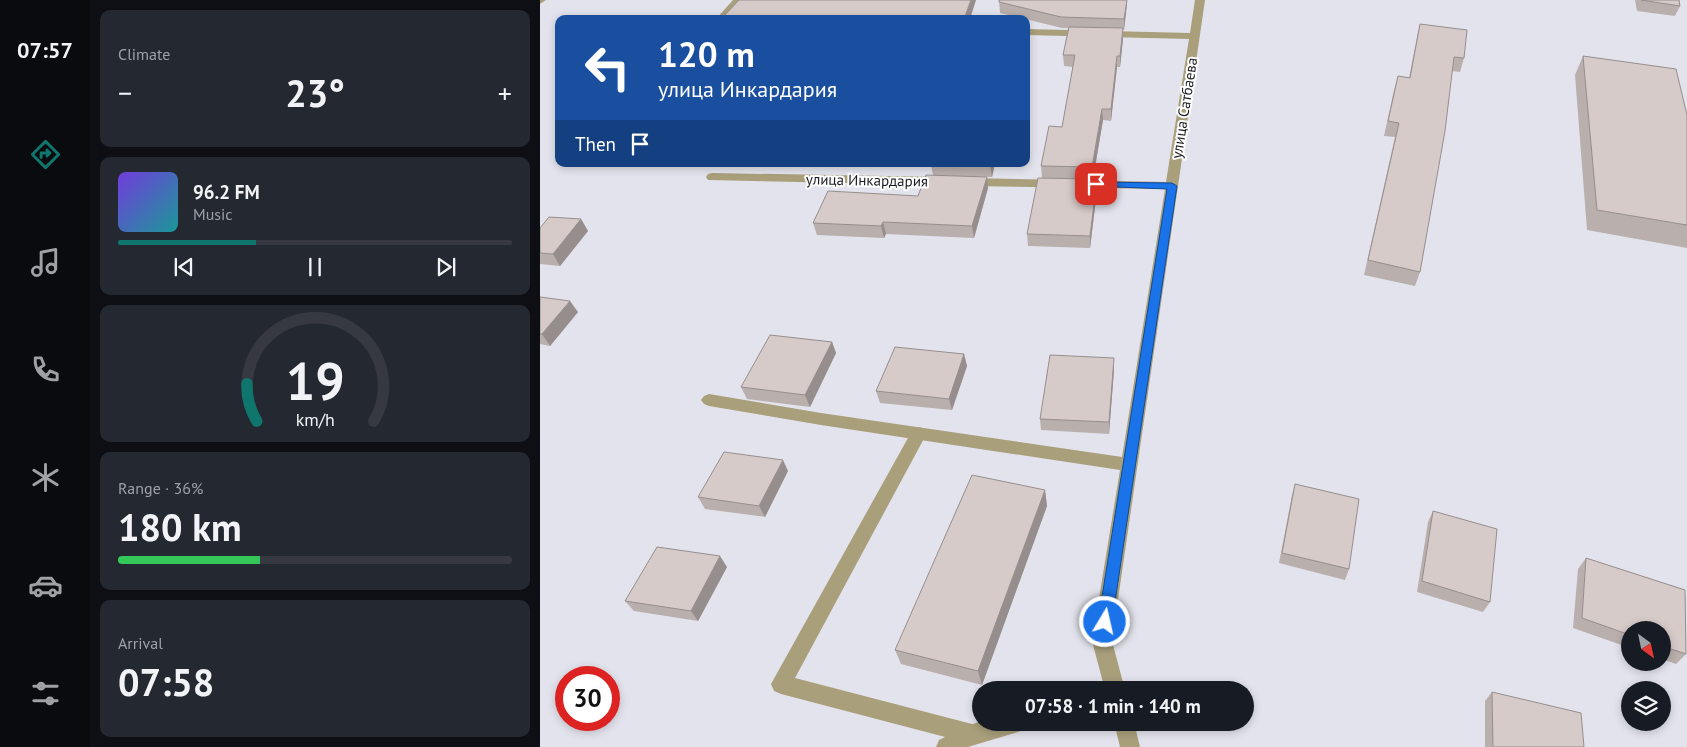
<!DOCTYPE html>
<html lang="en">
<head>
<meta charset="utf-8">
<style>
	:root { --surface:#171b24; --page:#242831; --text:#f1f3f6; --muted:#9ea1a6; --line:#363941; --accent:#0f766e }
	body { margin:0; font-family:"PT Sans",sans-serif; background:var(--page); color:var(--text); height:100vh; display:flex; flex-direction:column; font-size:19px; white-space:nowrap }
	* { box-sizing:border-box; margin:0 }
	p { font-size:16px; color:var(--muted) }
	.icon { flex:none; width:28px; height:28px; fill:none; stroke:currentColor; stroke-width:2; stroke-linecap:round; stroke-linejoin:round }
	.map { position:relative; flex:1; overflow:hidden }
	.sheet { display:flex; flex-direction:column; gap:10px; padding:10px; background:#0d0f14; width:450px }
	.sheet>* { flex:none }
	.hud { position:absolute; left:15px; top:15px; width:475px; height:152px; border-radius:10px; box-shadow:0 2px 8px #0003; background:#1a4fa0; color:#fff; overflow:hidden }
	.needle { width:32px; rotate:147deg }
	.controls { position:absolute; left:1081px; top:621px; display:grid; gap:10px }
	.controls a { display:grid; place-items:center; width:50px; height:50px; border-radius:50%; background:var(--surface); box-shadow:0 2px 8px #0003; font-size:25px }
	.speed { position:absolute; left:15px; top:666px; display:flex; gap:10px; font-size:25px; font-weight:700; text-align:center }
	.speed>* { display:grid; place-content:center; width:65px; height:65px; border-radius:50%; background:var(--surface); box-shadow:0 2px 8px #0003; line-height:1 }
	.speed .limit { border:8px solid #d22; background:#fff; color:#111 }
	.pin { position:absolute; display:grid; place-items:center; width:42px; height:42px; color:#fff; margin:-21px; border-radius:10px; box-shadow:0 2px 8px #0006 }
	.me { position:absolute; width:55px; margin:-28px; rotate:9deg; stroke-linejoin:round; filter:drop-shadow(0 0 4px #0008) }
	.turn { display:flex; align-items:center; gap:18px; height:105px; padding:0 20px; font-size:22px }
	.turn .icon { width:65px; height:65px; stroke-width:2.5 }
	.turn b { display:block; font-size:35px; line-height:42px }
	.then { display:flex; align-items:center; height:48px; padding:0 20px; background:#0003; gap:10px; font-size:19px }
	.big { font-size:38px; font-weight:700; line-height:1.1 }
	.sheet .card { flex:1; display:flex; flex-direction:column; justify-content:center; gap:8px; min-width:0; padding:0 18px; border-radius:10px; background:var(--page) }
	.sheet .dial { align-items:center; gap:0 }
	.dial svg { height:130px; overflow:visible; fill:none; stroke:var(--line); stroke-width:7; stroke-linecap:round; text-anchor:middle }
	.dial text { fill:var(--text); stroke:none }
	.song { display:flex; align-items:center; gap:15px }
	.cover { width:60px; height:60px; border-radius:8px; background:linear-gradient(135deg,hsl(260 70% 55%),hsl(180 70% 35%)) }
	.played { height:5px; border-radius:2px; background:linear-gradient(90deg,var(--accent) 35%,var(--line) 35%) }
	.keys { display:flex; justify-content:space-around; direction:ltr }
	.heat { display:flex; justify-content:space-between; align-items:center; font-size:28px; direction:ltr }
	.charge { height:8px; border-radius:4px; background:linear-gradient(90deg,#34c759 36%,var(--line) 0) }
	.trip { position:absolute; left:432px; top:681px; width:282px; height:50px; border-radius:25px; background:var(--surface); box-shadow:0 2px 8px #0003; font-weight:700; line-height:50px; text-align:center }
	main { display:flex; flex:1; min-height:0 }
	.tab-bar { display:flex; flex-direction:column; width:90px; justify-content:space-around; align-items:center; background:#090b0e; color:var(--muted) }
	.tab-bar .icon { width:35px; height:35px }
	.tab-bar .active { color:var(--accent) }
	.tab-bar b { font-size:22px; color:var(--text) }
	.map>svg:first-child { display:block }
</style>
</head>
<body>
<main>
<nav class="tab-bar">
<b>07:57</b>
<svg class="icon active" aria-label="directions" viewBox="0 0 24 24"><path d="M12 3l9 9-9 9-9-9zM9 14v-3h6M13 9l2 2-2 2"/></svg>
<svg class="icon" aria-label="music" viewBox="0 0 24 24"><path d="M9 18V5l10-2v13"/><circle cx="6" cy="18" r="3"/><circle cx="16" cy="16" r="3"/></svg>
<svg class="icon" aria-label="phone" viewBox="0 0 24 24"><path d="M5 4h4l2 5-3 2q2 4 5 5l2-3 5 2v4C11 20 4 13 5 4z"/></svg>
<svg class="icon" aria-label="climate" viewBox="0 0 24 24"><path d="M12 3v18M4 7l16 10M4 17L20 7"/></svg>
<svg class="icon" aria-label="car" viewBox="0 0 24 24"><path d="M5 17H2v-5l4-1 3-4h7l3 4 3 1v5h-3M9 17h6M6 11h13"/><circle cx="7" cy="17" r="2"/><circle cx="17" cy="17" r="2"/></svg>
<svg class="icon" aria-label="filters" viewBox="0 0 24 24"><path d="M4 7h16M4 17h16"/><circle cx="9" cy="7" r="2"/><circle cx="15" cy="17" r="2"/></svg>
</nav>
<section class="sheet">
<div class="card"><p>Climate</p>
<div class="heat"><a>−</a><b class="big">23°</b><a>+</a></div>
</div>
<div class="card">
<div class="song"><i class="cover"></i><div><b>96.2 FM</b><p>Music</p></div></div>
<div class="played"></div>
<div class="keys"><svg class="icon" aria-label="previous" viewBox="0 0 24 24"><path d="M18 5L8 12l10 7zM5 5v14"/></svg><svg class="icon" aria-label="pause" viewBox="0 0 24 24"><path d="M8 5v14M16 5v14"/></svg><svg class="icon" aria-label="next" viewBox="0 0 24 24"><path d="M6 5l10 7-10 7zM19 5v14"/></svg></div>
</div>
<div class="card dial"><svg viewBox="0 0 100 80">
<path d="M14 69A42 42 0 1 1 86 69"/>
<path d="M14 69A42 42 0 0 1 8 46" stroke="#0f766e"/>
<text x="50" y="56" font-size="32" font-weight="700">19</text>
<text x="50" y="72" font-size="11">km/h</text>
</svg></div>
<div class="card"><p>Range · 36%</p><b class="big">180 km</b><div class="charge"></div></div>
<div class="card"><p>Arrival</p><b class="big">07:58</b></div>
</section>
<div class="map">
<svg width="1147" height="747" viewBox="0 0 1147 747">
	<rect width="100%" height="100%" fill="#e3e3ed"/>
	<g fill="none" stroke-linecap="round" stroke-linejoin="round">
		<polygon fill="#a99f7b" fill-rule="evenodd" points="379,427 385,429 387,433 255,678 432,724 439,727 442,734 439,741 432,744 241,694 234,691 231,684 373,429"/>
		<g fill="#a99f7b" fill-rule="evenodd">
			<polygon points="0,0 6,0 0,4"/>
			<polygon points="193,0 203,0 186,19 176,19"/>
			<polygon points="655,0 665,0 572,641 585,690 565,690 552,641 580,470 281,425 169,406 164,404 161,400 164,396 169,394 281,413 582,457 625,189 429,186 423,182 429,178 626,182 649,39 486,35 486,29 650,33"/>
			<polygon points="172,173 403,177 409,181 403,185 168,180 166,177 168,174"/>
			<polygon points="441,721 488,722 485,729 478,732 428,747 396,747 399,740 425,727"/>
			<polygon points="574,722 594,722 600,747 580,747"/>
		</g>
	</g>
	<g fill="#b9afad">
		<polygon points="459,0 587,0 584,30 583,30 583,39 580,67 577,67 571,121 563,120 553,179 502,178 501,166 522,127 533,67 524,66 523,55 528,28 522,28 460,13"/>
		<polygon points="1095,0 1139,0 1140,6 1135,16 1097,11"/>
		<polygon points="880,24 924,58 920,72 912,71 880,272 875,286 824,275 855,137 844,136 854,90 858,76 869,78 877,37"/>
		<polygon points="1043,56 1147,115 1147,248 1047,230 1035,75"/>
		<polygon points="391,164 455,164 452,177 393,176"/>
		<polygon points="550,179 551,187 556,188 556,199 550,248 488,246 487,234"/>
		<polygon points="448,188 434,238 346,234 344,238 277,235 273,223 378,196"/>
		<polygon points="41,219 48,231 20,266 0,264 0,228"/>
		<polygon points="0,297 38,312 10,346 0,344"/>
		<polygon points="292,342 296,353 270,407 207,399 201,387"/>
		<polygon points="424,354 427,366 412,410 340,403 336,391"/>
		<polygon points="574,358 574,370 569,434 501,430 500,419"/>
		<polygon points="248,471 225,517 165,509 158,497"/>
		<polygon points="755,484 809,569 805,580 739,563 752,495"/>
		<polygon points="505,490 507,506 442,685 361,664 355,650"/>
		<polygon points="893,511 950,602 943,612 877,592 888,522"/>
		<polygon points="1046,558 1145,590 1146,654 1136,664 1122,659 1122,630 1090,630 1090,648 1033,628 1038,569"/>
		<polygon points="187,567 158,621 94,611 85,601"/>
		<polygon points="952,692 1044,747 945,747 945,701"/>
	</g>
	<g fill="#968e8d">
		<polygon points="431,0 436,0 430,19 424,19"/>
		<polygon points="587,0 587,5 584,30 584,19"/>
		<polygon points="583,28 583,39 580,67 580,56"/>
		<polygon points="577,56 577,67 571,121 571,109"/>
		<polygon points="562,109 563,120 553,179 552,167"/>
		<polygon points="451,164 455,164 452,177 450,165"/>
		<polygon points="447,177 448,188 434,238 432,226"/>
		<polygon points="556,188 556,199 550,248 550,236"/>
		<polygon points="41,219 48,231 20,266 13,254"/>
		<polygon points="343,222 346,234 344,238 341,226"/>
		<polygon points="30,301 38,312 10,346 2,334"/>
		<polygon points="292,342 296,353 270,407 265,395"/>
		<polygon points="424,354 427,366 412,410 409,399"/>
		<polygon points="574,358 574,370 569,434 569,422"/>
		<polygon points="243,460 248,471 225,517 219,506"/>
		<polygon points="505,490 507,506 442,685 438,671"/>
		<polygon points="180,556 187,567 158,621 151,611"/>
	</g>
	<g fill="#d7cbc9" stroke="#968e8d">
		<polygon points="199,0 431,0 424,19 185,19 187,16 184,16"/>
		<polygon points="459,0 587,0 584,19 521,17 459,2"/>
		<polygon points="1101,0 1139,0 1140,6"/>
		<polygon points="880,24 927,30 924,58 914,57 905,131 880,272 828,260 859,123 848,121 858,76 870,78"/>
		<polygon points="529,27 583,28 580,56 577,56 571,109 562,109 552,167 501,166 509,126 522,127 535,55 523,55"/>
		<polygon points="1043,56 1136,69 1147,115 1147,225 1057,210"/>
		<polygon points="390,164 451,164 450,165"/>
		<polygon points="386,175 447,177 432,226 343,222 341,226 273,223 288,191 378,196"/>
		<polygon points="498,178 550,179 549,187 556,188 550,236 487,234"/>
		<polygon points="9,217 41,219 13,254 0,253 0,228"/>
		<polygon points="0,297 30,301 2,334 0,334"/>
		<polygon points="230,335 292,342 265,395 201,387"/>
		<polygon points="355,347 424,354 409,399 336,391"/>
		<polygon points="510,355 574,358 569,422 500,419"/>
		<polygon points="184,452 243,460 219,506 158,497"/>
		<polygon points="432,475 505,490 438,671 355,650"/>
		<polygon points="755,484 819,499 809,569 742,553"/>
		<polygon points="893,511 957,529 950,602 882,581"/>
		<polygon points="117,547 180,556 151,611 85,601"/>
		<polygon points="1046,558 1145,590 1146,654 1122,646 1122,630 1090,630 1090,635 1042,618"/>
		<polygon points="952,692 1041,713 1044,747 953,747"/>
	</g>
	<polygon fill="#1a73e8" stroke="#114b97" points="556,182 632,183 637,186 572,622 570,626 565,628 560,626 558,622 627,189 552,186 552,183"/>
	<g text-anchor="middle" dominant-baseline="central" stroke-width="4" stroke-linejoin="round" paint-order="stroke">
		<g font-size="15" fill="#1b1c1f" stroke="#fff">
			<text transform="translate(644 108) rotate(-81)">улица Сатбаева</text>
			<text transform="translate(327 180) rotate(1)">улица Инкардария</text>
		</g>
	</g>
</svg>
<div class="controls">
<a><svg class="needle" viewBox="-14 -14 28 28"><path d="M0-13l5 13h-10z" fill="#e53935"/><path d="M0 13l5-13h-10z" fill="#9ea1a6"/></svg></a>
<a><svg class="icon" aria-label="layers" viewBox="0 0 24 24"><path d="M12 4l9 5-9 5-9-5zM3 14l9 5 9-5"/></svg></a>
</div>
<div class="speed"><div class="limit">30</div></div>
<div class="pin" style="left:556px;top:184px;background:#d93025"><svg class="icon" aria-label="arrive" viewBox="0 0 24 24"><path d="M6 21V4h12l-3 4 3 4H6"/></svg></div>
<svg class="me" style="left:565px;top:622px" viewBox="-20 -20 40 40"><circle r="17" fill="#1a73e8" stroke="#fff" stroke-width="3"/><path d="M0-11L8 9 0 5-8 9z" fill="#fff"/></svg>
<div class="trip">07:58 · 1 min · 140 m</div>
<div class="hud">
<div class="turn"><svg class="icon" aria-label="left" viewBox="0 0 24 24"><path d="M17 20v-9H6M10 6l-5 5 5 5"/></svg><div><b>120 m</b>улица Инкардария</div></div>
<div class="then">Then<svg class="icon" aria-label="arrive" viewBox="0 0 24 24"><path d="M6 21V4h12l-3 4 3 4H6"/></svg></div>
</div>
</div>
</main>
</body>
</html>
